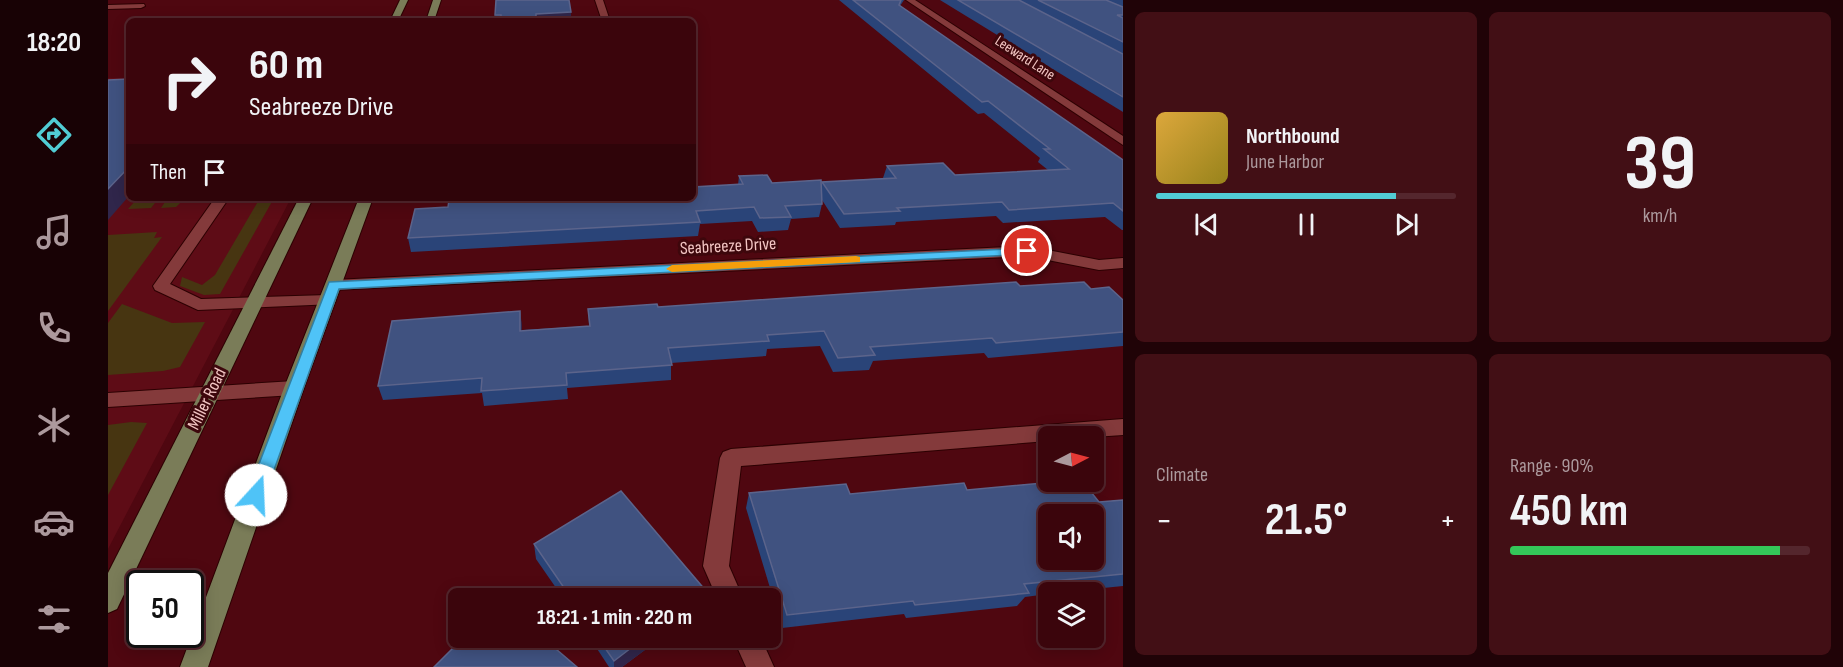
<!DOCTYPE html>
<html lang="en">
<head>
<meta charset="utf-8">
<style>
	:root { --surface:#3b050c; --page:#420f15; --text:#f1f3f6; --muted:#ac999d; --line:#54262d; --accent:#51ccd4 }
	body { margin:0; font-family:"Sofia Sans Condensed",sans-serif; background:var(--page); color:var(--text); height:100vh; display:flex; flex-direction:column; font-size:22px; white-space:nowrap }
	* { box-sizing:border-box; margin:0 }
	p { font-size:20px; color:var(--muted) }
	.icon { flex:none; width:33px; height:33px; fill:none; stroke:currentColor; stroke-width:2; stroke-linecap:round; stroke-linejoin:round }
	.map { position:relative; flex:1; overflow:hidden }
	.details { display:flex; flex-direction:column; gap:12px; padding:12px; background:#200307; width:720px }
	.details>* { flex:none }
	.guide { position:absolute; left:18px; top:18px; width:570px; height:183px; border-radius:9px; box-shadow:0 3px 15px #0003,0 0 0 2px var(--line); background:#3b050c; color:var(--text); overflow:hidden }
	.needle { width:39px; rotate:84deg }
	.fabs { position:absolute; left:930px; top:426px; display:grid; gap:12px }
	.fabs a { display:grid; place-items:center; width:66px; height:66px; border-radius:9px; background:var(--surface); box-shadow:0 3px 15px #0003,0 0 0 2px var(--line); font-size:30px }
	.speed { position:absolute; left:18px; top:570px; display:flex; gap:12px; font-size:30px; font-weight:700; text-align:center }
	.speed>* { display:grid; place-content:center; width:78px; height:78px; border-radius:50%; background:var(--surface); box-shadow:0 3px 15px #0003,0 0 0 2px var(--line); line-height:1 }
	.speed .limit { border:3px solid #111; border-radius:9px; background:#fff; color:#111 }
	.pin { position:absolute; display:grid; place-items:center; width:51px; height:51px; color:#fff; margin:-26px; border:3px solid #fff; border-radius:50%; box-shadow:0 2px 6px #0007 }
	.me { position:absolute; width:66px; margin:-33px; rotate:20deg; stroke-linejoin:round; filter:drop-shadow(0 0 4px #0008) }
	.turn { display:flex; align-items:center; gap:21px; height:126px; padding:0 24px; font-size:27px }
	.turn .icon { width:78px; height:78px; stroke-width:2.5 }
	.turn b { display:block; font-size:42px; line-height:51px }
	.then { display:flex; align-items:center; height:57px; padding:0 24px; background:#0003; gap:12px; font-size:22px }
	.big { font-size:45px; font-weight:700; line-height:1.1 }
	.details .widget { flex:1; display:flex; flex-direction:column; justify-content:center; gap:9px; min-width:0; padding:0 21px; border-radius:9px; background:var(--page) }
	.details .dial { align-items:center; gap:0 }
	.dial b { font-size:78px; line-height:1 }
	.song { display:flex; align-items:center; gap:18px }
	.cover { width:72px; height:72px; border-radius:9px; background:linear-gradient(135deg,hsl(40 70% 55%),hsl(50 70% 35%)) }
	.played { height:6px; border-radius:3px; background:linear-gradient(90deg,var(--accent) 80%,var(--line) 80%) }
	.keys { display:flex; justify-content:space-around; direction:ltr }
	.heat { display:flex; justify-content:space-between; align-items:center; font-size:33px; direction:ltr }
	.charge { height:9px; border-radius:4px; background:linear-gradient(90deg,#34c759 90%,var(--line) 0) }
	.details .tiles { flex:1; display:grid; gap:12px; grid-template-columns:repeat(2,1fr) }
	.trip { position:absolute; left:340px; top:588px; width:333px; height:60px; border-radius:9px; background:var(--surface); box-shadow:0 3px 15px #0003,0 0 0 2px var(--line); font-weight:700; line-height:60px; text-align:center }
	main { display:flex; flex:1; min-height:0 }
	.tabs { display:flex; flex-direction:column; width:108px; justify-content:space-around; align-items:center; background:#180205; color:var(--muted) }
	.tabs .icon { width:42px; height:42px }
	.tabs .selected { color:var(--accent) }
	.tabs b { font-size:27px; color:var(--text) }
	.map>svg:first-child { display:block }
</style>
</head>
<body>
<main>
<nav class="tabs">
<b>18:20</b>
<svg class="icon selected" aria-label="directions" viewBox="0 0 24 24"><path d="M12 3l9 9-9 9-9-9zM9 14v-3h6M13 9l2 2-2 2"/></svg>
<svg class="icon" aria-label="music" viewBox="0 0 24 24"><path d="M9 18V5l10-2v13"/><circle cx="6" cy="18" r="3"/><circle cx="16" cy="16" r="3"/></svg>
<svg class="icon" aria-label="phone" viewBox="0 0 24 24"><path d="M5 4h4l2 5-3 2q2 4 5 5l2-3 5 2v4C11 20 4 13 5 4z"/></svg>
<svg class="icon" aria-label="climate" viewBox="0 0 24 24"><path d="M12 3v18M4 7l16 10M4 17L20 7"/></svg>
<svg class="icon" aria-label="car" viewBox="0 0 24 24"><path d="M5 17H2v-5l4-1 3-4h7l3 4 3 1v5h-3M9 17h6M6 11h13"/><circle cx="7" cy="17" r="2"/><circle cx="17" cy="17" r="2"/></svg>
<svg class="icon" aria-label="filters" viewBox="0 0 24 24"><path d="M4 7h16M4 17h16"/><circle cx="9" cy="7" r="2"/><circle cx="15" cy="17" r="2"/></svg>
</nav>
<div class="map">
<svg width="1015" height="667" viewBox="0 0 1015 667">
	<rect width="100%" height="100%" fill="#4f0710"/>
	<polygon fill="#5e0c16" points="0,78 21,78 21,198 183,198 0,549"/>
	<g fill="#473511">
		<polygon points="30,198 84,198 82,202 73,202 68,207 53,208 57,202 47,203 43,208 20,209"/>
		<polygon points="152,198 166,198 112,294 96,295 72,286 74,277 94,285 107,275"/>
		<polygon points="49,232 46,238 54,237 0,311 0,235"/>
		<polygon points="14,304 64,323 97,322 72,367 55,371 0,375 0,323"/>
		<polygon points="23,422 39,423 0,495 0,425"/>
	</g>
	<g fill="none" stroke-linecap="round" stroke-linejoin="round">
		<defs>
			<g id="minor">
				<polygon points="487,0 495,0 502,21 494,21"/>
				<polygon points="798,0 807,0 1015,136 1015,145"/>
				<polygon points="36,4 37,6 33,8 0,9 0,5"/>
				<polygon points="107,198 121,198 62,284 93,299 220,295 226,296 228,300 226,304 90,310 47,290 45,286"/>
				<polygon points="919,246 991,260 1015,258 1015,268 991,270 919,256 226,290 218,285 226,280"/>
				<polygon points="186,381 193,383 196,388 193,393 186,395 0,407 0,393"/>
				<polygon points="1015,419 1015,435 986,437 940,436 940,441 633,466 621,566 635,598 609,598 595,566 612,458 615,452 623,449"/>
				<polygon points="625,638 653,638 666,667 638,667"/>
			</g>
			<g id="major">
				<polygon points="292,0 300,0 290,21 282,21"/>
				<polygon points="325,0 333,0 326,21 318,21"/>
				<polygon points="191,198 205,198 9,609 0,613 0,573"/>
				<polygon points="251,198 265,198 196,388 100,667 72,667 176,388"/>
			</g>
		</defs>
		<use href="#minor" stroke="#2c0002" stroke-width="2"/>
		<use href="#major" stroke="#2c0002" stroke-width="2"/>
		<use href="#minor" fill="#843a3b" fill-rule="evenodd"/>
		<use href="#major" fill="#7a7c58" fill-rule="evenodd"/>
	</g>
	<g fill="#2a4478">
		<polygon points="731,0 796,0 792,6 1015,160 1015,230 1014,230 997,217 895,223 888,216 788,222 787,225 732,228 714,200 714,204 711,217 683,219 680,230 650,232 644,221 592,224 590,236 303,252 300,238 340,207 630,185 631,176 664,183 713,185 714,182 775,178 779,166 847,175 940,170 930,162 932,158 876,113 870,114"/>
		<polygon points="832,0 1015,0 1015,112"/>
		<polygon points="463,12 463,21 388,21 387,15"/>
		<polygon points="912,286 983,289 1015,300 1015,346 880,358 876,353 765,361 761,370 725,372 712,346 659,349 658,356 563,363 563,380 459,388 460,399 376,406 374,393 275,400 270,386 412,311 414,330 481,326 480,309 550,307"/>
		<polygon points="859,490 991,502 1015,500 1015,586 956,592 940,592 940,594 917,597 909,606 798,618 796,614 674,628 638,508 641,493 742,494"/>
		<polygon points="426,544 597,598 455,598 428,559"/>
		<polygon points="482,638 553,638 514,667 501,667"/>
	</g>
	<g fill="#30264b">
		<polygon points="463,12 463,21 428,21 428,14"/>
		<polygon points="21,167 21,196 0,220 0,189"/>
		<polygon points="412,311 414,325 414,345 412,331"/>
		<polygon points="598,591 597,598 589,598"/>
		<polygon points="536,638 553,638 514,667 506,667 506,661"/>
	</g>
	<g fill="#405280" stroke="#5c648b" stroke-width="1.5" fill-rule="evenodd">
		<polygon points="388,0 461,0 463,12 428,14 428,21 393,21 393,15 387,15"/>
		<polygon points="745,0 793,0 791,5 1015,160 1015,211 1005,203 901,210 894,202 789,208 792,211 736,214 714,182 788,178 779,166 835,163 847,175 961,169 936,149 942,149 880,101 874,102"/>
		<polygon points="850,0 911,0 1015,54 1015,97"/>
		<polygon points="930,0 998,0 1015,7 1015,15 1009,15 1015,18 1015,42"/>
		<polygon points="21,79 21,167 0,189 0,80"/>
		<polygon points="659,175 664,183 713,180 714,204 677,206 683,217 652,218 646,207 588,211 592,222 300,238 307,209 340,207 341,200 379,198 585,198 585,187 635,184 631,176"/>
		<polygon points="908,282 912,286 976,282 983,289 1001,287 1015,300 1015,332 888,343 884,338 762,347 767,355 730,358 716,331 659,335 661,341 560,348 564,365 458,373 459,385 373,391 374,378 270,386 284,321 412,311 412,331 482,326 480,309 549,304 550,307"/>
		<path d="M946,482H975L991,502L1015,500V574L916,584L921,593L807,605L805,601L679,615L641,493L738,484L742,494L856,483L859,490ZM940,514H986V560H940Z"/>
		<polygon points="513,491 598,591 589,598 463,598 426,544"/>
		<polygon points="355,638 435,638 469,667 326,667"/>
		<polygon points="490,638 536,638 506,661"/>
	</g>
	<polygon fill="#4fc3f7" stroke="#337fa1" stroke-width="1.5" points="919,248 923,249 923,254 231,289 157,495 154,501 148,503 142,501 139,495 221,282"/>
	<polygon fill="#f59e0b" points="748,256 752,257 752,262 564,272 558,269 564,265"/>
	<g text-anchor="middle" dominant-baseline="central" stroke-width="6" stroke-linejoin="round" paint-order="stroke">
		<g font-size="15" fill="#f3c6c4" stroke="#3d070c">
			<text transform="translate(917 58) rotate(33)">Leeward Lane</text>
		</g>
		<g font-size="18" fill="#f3c6c4" stroke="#3d070c">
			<text transform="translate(620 246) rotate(-3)">Seabreeze Drive</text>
			<text transform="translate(99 399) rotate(-64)">Miller Road</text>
		</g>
	</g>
</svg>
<div class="fabs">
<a><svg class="needle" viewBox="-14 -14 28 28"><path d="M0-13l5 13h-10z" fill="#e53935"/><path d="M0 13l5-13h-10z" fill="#ac999d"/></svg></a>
<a><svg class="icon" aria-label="sound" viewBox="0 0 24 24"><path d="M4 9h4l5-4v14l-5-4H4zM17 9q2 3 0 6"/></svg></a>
<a><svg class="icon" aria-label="layers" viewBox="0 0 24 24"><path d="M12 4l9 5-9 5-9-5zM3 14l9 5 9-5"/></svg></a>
</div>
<div class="speed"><div class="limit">50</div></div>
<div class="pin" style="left:919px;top:251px;background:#d93025"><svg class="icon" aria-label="arrive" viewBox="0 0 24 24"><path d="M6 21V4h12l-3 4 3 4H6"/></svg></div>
<svg class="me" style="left:148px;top:495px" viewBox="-20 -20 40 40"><circle r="19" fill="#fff"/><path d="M0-13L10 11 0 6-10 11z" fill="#4fc3f7"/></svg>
<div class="trip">18:21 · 1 min · 220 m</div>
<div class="guide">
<div class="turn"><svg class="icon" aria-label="right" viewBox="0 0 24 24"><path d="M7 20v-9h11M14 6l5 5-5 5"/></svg><div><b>60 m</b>Seabreeze Drive</div></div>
<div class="then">Then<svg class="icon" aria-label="arrive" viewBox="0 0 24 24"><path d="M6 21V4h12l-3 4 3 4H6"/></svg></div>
</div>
</div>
<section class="details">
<div class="tiles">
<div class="widget">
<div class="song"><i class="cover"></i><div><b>Northbound</b><p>June Harbor</p></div></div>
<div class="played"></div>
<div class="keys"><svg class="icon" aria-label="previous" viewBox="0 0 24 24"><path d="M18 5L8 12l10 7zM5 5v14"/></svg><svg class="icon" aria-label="pause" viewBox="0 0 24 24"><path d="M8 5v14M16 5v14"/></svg><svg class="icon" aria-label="next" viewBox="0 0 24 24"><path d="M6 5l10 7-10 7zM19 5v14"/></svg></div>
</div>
<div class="widget dial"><b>39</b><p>km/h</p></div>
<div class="widget"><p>Climate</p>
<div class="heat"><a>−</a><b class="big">21.5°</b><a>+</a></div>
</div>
<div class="widget"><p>Range · 90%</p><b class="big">450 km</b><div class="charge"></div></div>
</div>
</section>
</main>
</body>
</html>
